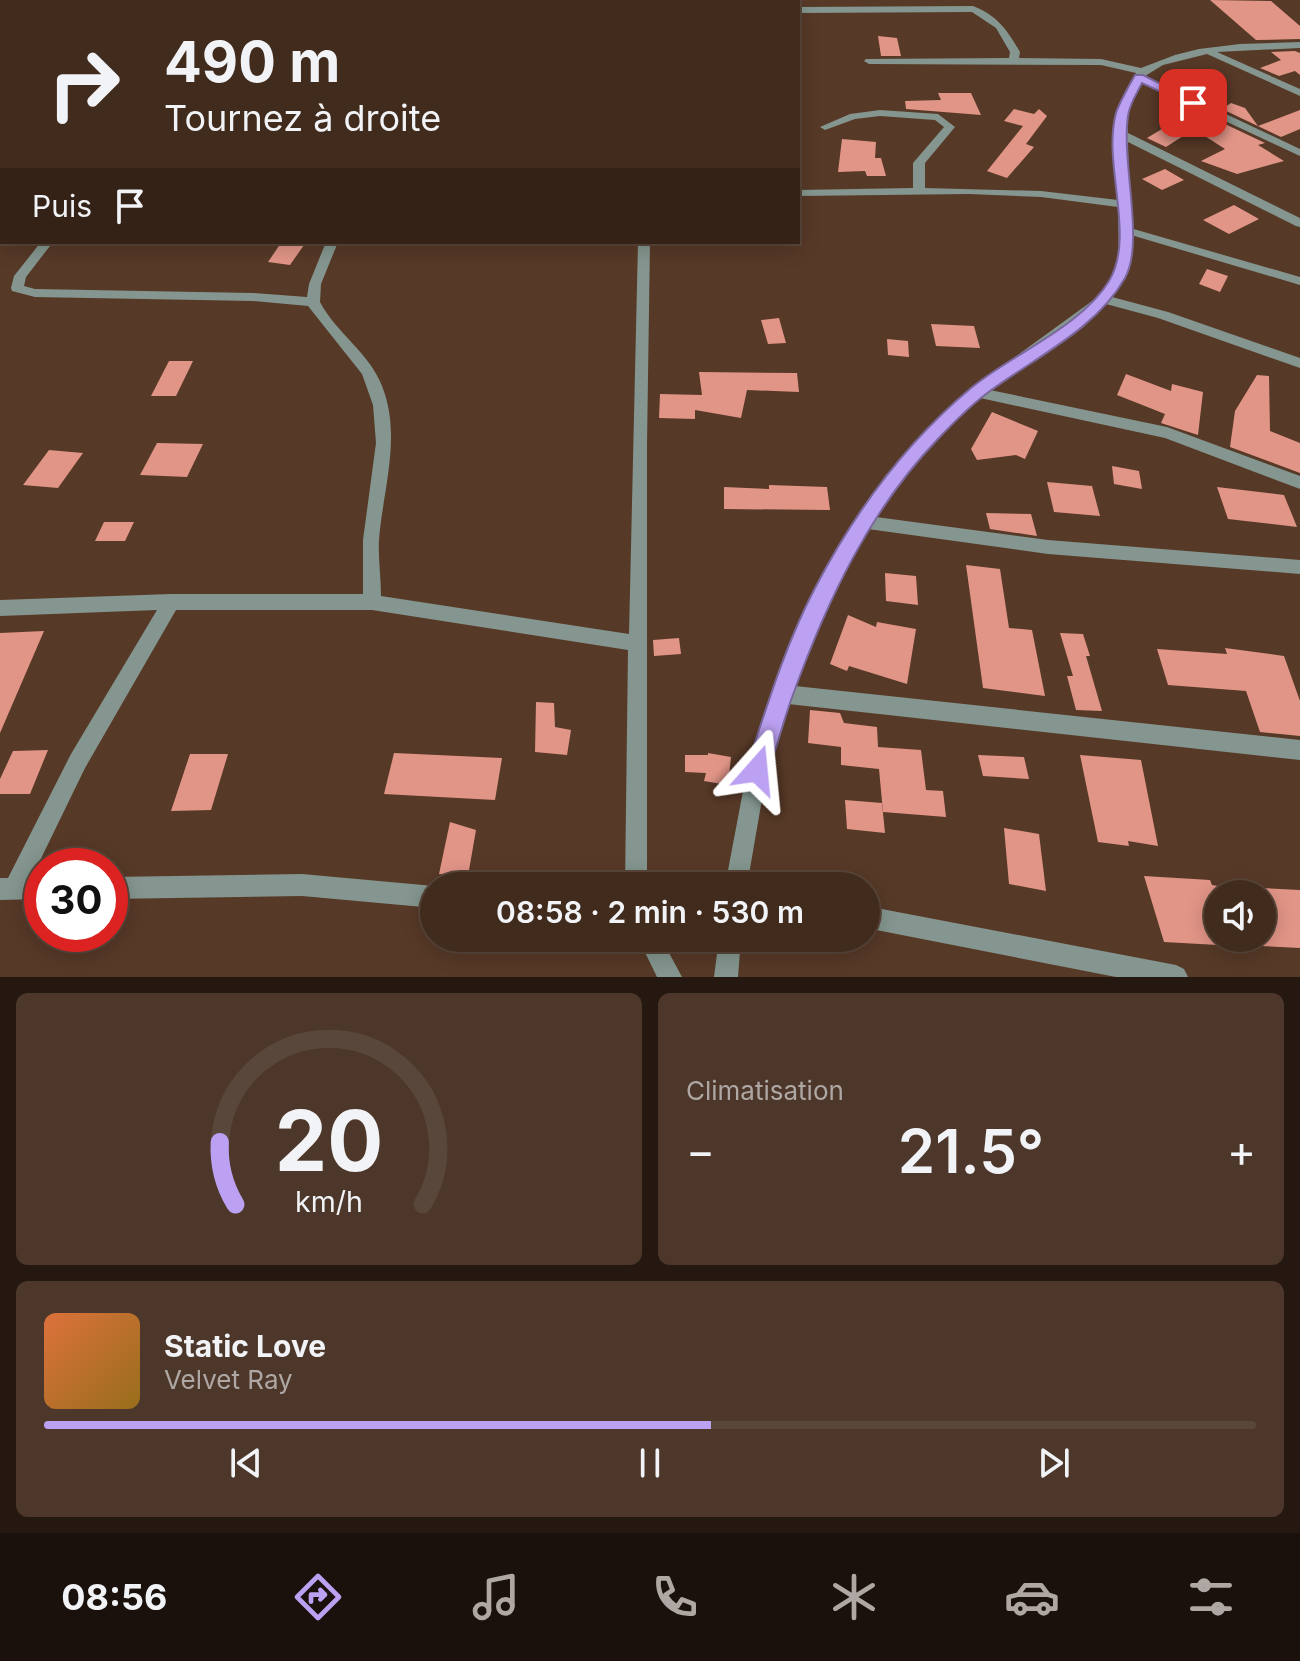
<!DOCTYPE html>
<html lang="fr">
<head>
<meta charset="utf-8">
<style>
	:root { --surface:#412b1d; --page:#4c372a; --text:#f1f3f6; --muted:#aea7a4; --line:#5a473b; --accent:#bca0f2 }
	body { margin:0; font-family:Inter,sans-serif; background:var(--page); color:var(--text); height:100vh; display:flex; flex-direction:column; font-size:30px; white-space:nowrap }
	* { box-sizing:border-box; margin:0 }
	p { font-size:26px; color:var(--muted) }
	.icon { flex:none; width:44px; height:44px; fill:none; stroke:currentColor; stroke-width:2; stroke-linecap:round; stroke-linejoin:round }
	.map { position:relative; height:977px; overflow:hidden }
	.panel { display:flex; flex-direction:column; gap:16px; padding:16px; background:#241810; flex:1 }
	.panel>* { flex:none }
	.banner { position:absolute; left:0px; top:0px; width:800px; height:244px; box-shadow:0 4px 20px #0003,0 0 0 2px var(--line); background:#412b1d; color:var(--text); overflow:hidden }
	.controls { position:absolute; left:1204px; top:880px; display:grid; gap:16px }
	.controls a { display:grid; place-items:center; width:72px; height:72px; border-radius:50%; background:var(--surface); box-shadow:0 4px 20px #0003,0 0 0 2px var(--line); font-size:40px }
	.speed { position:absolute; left:24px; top:848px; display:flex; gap:16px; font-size:40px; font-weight:700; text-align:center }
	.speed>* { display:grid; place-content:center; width:104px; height:104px; border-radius:50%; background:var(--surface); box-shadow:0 4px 20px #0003,0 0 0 2px var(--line); line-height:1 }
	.speed .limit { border:12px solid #d22; background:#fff; color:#111 }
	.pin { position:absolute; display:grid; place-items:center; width:68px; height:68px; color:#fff; margin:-34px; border-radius:16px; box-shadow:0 4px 12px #0006 }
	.me { position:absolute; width:88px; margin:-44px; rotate:18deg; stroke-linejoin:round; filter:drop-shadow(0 0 6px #0008) }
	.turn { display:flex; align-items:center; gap:28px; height:168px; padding:0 32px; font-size:36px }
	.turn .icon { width:104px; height:104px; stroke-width:2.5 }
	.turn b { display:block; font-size:56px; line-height:68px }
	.then { display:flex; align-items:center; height:76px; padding:0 32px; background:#0003; gap:16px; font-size:30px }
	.big { font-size:60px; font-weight:600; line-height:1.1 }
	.panel .tile { flex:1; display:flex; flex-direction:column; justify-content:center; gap:12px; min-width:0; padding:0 28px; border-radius:12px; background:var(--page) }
	.panel .dial { align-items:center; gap:0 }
	.dial svg { height:208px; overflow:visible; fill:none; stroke:var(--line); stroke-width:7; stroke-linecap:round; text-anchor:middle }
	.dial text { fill:var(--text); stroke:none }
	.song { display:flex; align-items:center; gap:24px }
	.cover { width:96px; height:96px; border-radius:12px; background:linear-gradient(135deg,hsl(20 70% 55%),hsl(40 70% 35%)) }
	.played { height:8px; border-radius:4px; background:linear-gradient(90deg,var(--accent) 55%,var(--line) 55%) }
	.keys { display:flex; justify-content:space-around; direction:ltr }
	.heat { display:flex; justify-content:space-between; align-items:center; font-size:44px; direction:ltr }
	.panel .tiles { flex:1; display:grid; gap:16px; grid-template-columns:1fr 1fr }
	.tile:last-child { grid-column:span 2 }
	.trip { position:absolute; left:420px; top:872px; width:460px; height:80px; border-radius:40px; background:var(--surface); box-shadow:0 4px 20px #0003,0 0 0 2px var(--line); font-weight:600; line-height:80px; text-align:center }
	.tab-bar { display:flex; height:128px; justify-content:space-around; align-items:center; background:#1a110c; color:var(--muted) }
	.tab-bar .icon { width:56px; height:56px }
	.tab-bar .active { color:var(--accent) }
	.tab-bar b { font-size:36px; color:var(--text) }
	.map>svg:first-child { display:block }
</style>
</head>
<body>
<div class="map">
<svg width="1300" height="977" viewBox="0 0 1300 977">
	<rect width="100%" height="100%" fill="#573927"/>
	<g fill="#e19587">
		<polygon points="1210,0 1271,1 1300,26 1300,39 1256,40"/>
		<polygon points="878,36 897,38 901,56 881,56"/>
		<polygon points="1295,51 1300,53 1300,75 1295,71 1279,76 1260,68 1281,60 1271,52"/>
		<polygon points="938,93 971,93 981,115 906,109 905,101 941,100"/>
		<polygon points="1231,103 1245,108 1258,126 1300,110 1300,129 1281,137 1222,109"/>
		<polygon points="1014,109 1034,114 1039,109 1047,116 1026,144 1034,147 1007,178 987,171 1023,126 1004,121"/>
		<polygon points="1206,115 1265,143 1258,145 1284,161 1237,174 1201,161 1225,149 1194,129 1166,147 1147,138 1175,121"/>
		<polygon points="842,139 876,142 875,158 881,158 886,176 867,176 865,171 838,172"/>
		<polygon points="1165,169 1184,180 1162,190 1142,179"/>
		<polygon points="1234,205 1259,219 1229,234 1203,220"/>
		<polygon points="281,243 304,245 290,265 268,262"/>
		<polygon points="1207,269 1228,276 1220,292 1199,284"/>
		<polygon points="779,318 786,343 768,344 761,320"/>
		<polygon points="931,324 974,326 980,348 936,346"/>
		<polygon points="887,339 908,341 909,357 888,355"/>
		<polygon points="169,361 193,361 176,396 151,396"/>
		<polygon points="699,372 797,373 799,392 747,390 741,418 695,410 695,419 659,418 660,394 702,395"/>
		<polygon points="1126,374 1171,391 1172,384 1203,392 1198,435 1161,423 1165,414 1117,395"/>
		<polygon points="1257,375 1269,376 1270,431 1300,443 1300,473 1230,447 1235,411"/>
		<polygon points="992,412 1038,431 1025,459 1016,455 977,460 971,449"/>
		<polygon points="157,443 203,444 187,477 140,475"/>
		<polygon points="49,450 83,453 58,488 23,485"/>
		<polygon points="1112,466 1139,471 1142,489 1114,484"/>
		<polygon points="1047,482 1092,486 1100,516 1054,512"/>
		<polygon points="769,485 827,487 830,510 724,509 724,487 769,489"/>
		<polygon points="1217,487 1284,495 1297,527 1228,519"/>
		<polygon points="986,513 1031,514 1037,536 990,529"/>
		<polygon points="104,522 134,522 125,541 95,541"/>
		<polygon points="966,565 1000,569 1009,628 1032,630 1045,696 983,688"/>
		<polygon points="885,573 916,576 918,605 886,601"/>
		<polygon points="848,615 876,627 877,622 916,629 907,684 849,666 847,671 830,664"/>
		<polygon points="44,631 0,733 0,633"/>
		<polygon points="1060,633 1083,634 1090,656 1086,656 1102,711 1076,710 1067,676 1073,676"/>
		<polygon points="679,638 681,654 654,656 653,640"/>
		<polygon points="1225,648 1284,656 1300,701 1300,736 1260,732 1246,691 1168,685 1157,649 1227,654"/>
		<polygon points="536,702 554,703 555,727 571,730 567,755 535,752"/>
		<polygon points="810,710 840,713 844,723 877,727 878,747 921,750 926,790 943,791 946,817 883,812 879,769 841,765 841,747 808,743"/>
		<polygon points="48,750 30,794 0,794 0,779 13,751"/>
		<polygon points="394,753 502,758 495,800 384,794"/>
		<polygon points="708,753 731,757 728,785 704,781 706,773 685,772 685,755 708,755"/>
		<polygon points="190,754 228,754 211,810 171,811"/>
		<polygon points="978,755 1024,757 1029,779 983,776"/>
		<polygon points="1080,755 1141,760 1158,846 1128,841 1129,846 1098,842"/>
		<polygon points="845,800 882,803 885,833 847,829"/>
		<polygon points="450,822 476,830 468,876 439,874"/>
		<polygon points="1004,828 1039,834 1046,891 1009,884"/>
		<polygon points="1144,876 1210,880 1212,885 1218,886 1218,945 1164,942"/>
		<polygon points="1262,888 1300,890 1300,948 1262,946"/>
	</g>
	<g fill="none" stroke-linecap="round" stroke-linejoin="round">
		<g fill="#84968f" fill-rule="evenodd">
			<polygon points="0,0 5,1 6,2 0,6"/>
			<polygon points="731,0 741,0 742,2 732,2"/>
			<path d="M973,6C997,15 1008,31 1020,52L1019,58L1101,59L1141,68L1175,55L1199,49L1240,44L1300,42V48L1217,52L1300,89V96L1207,54L1163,65L1145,76L1300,149V156L1142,82L1127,114L1128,133L1300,218V227L1296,226L1128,142L1130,228L1300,277V285L1131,235V264L1112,297L1168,312L1300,358V368L1158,318L1106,304L990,390L1167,427L1300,476V489L1165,438L980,398C941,435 905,471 876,517L1048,540L1300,560V574L1048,554L868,529L830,596L795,686L1300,740V760L788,704L767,770L747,886H725L747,770L772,694L816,588L885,476L926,432L972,388L1099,296L1119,264L1118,207L1041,197L969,194L798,196V190L913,188V163L944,127L935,120L880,116L855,119L825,130L820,127L850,114L880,110L938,114L955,127L925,163V188L1041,191L1118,200L1117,114L1136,73L1101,65L869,64L864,61L866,59L1009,58L1010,52L996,28L972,12L798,13V7Z"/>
			<polygon points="2,25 2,32 0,33 0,26"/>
			<rect x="0" y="42" width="2" height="6"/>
			<rect x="0" y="97" width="2" height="6"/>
			<rect x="0" y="183" width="2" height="6"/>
			<path d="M41,242H53L26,277L24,286L35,289L253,293L307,297L309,284L326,242H338L321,284L320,302C336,333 369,352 382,386C402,436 383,489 379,540C378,558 381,577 381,596L629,634L638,242H650L647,445V886H625L628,650L372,610H176L85,768L32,877H42V899L0,900V878H8L71,754L157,610L0,616V600L171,594H363V540L376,443L373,405L362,374L308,306L253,301L35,297L12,291L11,288L14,276Z"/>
			<polygon points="302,874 434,886 434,908 302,896 110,899 110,877"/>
			<polygon points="866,906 1176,965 1184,969 1188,977 1116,977 866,928"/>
			<polygon points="638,938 661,938 682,977 657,977"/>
			<polygon points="719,938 741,938 738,977 714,977"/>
		</g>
	</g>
	<path fill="#bca0f2" stroke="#7a689d" stroke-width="2" d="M1135,75H1143L1199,103L1189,105L1142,83C1137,93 1129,105 1128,116C1121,162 1145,242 1125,278C1096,330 1032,359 986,394C969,407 952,424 937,440C870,510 827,601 794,692C783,720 777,750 765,778L757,782L749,778L746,770C766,709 785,645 815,588C854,513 905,443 971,388C1012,354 1081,327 1109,281C1136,236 1102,164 1116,113C1120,101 1129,86 1135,75Z"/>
</svg>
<div class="controls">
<a><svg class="icon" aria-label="sound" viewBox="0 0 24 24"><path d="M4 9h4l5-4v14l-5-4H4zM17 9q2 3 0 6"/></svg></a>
</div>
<div class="speed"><div class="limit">30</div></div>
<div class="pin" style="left:1193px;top:103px;background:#d93025"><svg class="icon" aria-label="arrive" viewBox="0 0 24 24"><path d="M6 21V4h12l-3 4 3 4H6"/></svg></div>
<svg class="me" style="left:757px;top:770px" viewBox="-20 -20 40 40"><path d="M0-17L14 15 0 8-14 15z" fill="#bca0f2" stroke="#fff" stroke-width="4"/></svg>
<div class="trip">08:58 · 2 min · 530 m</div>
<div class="banner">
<div class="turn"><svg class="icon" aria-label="right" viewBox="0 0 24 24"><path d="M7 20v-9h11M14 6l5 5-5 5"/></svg><div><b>490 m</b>Tournez à droite</div></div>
<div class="then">Puis<svg class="icon" aria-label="arrive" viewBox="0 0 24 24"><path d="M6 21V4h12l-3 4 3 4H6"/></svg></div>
</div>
</div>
<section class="panel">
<div class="tiles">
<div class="tile dial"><svg viewBox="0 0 100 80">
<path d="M14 69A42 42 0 1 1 86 69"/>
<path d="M14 69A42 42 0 0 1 8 45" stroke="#bca0f2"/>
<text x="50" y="56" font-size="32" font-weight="700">20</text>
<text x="50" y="72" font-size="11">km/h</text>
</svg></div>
<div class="tile"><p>Climatisation</p>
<div class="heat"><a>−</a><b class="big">21.5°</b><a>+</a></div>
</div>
<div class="tile">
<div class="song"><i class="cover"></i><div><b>Static Love</b><p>Velvet Ray</p></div></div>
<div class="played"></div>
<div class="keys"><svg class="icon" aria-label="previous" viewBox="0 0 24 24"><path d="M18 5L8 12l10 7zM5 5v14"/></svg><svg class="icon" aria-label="pause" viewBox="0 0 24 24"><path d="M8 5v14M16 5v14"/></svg><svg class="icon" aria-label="next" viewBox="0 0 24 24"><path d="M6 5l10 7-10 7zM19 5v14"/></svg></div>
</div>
</div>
</section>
<nav class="tab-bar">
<b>08:56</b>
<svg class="icon active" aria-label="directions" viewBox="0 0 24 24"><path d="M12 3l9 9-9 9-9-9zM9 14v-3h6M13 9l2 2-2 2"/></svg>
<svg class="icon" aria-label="music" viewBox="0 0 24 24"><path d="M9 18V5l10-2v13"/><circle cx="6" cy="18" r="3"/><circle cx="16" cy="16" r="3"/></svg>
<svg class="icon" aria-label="phone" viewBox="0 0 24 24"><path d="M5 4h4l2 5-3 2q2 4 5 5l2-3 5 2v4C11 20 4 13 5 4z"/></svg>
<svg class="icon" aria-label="climate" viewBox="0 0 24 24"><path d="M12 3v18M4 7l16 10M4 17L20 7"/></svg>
<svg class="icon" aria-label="car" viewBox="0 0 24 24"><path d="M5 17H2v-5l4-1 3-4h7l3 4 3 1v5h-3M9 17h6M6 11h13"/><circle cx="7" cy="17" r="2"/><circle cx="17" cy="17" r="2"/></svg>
<svg class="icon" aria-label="filters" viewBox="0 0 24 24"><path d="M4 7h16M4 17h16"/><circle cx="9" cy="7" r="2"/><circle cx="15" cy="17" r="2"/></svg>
</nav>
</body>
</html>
